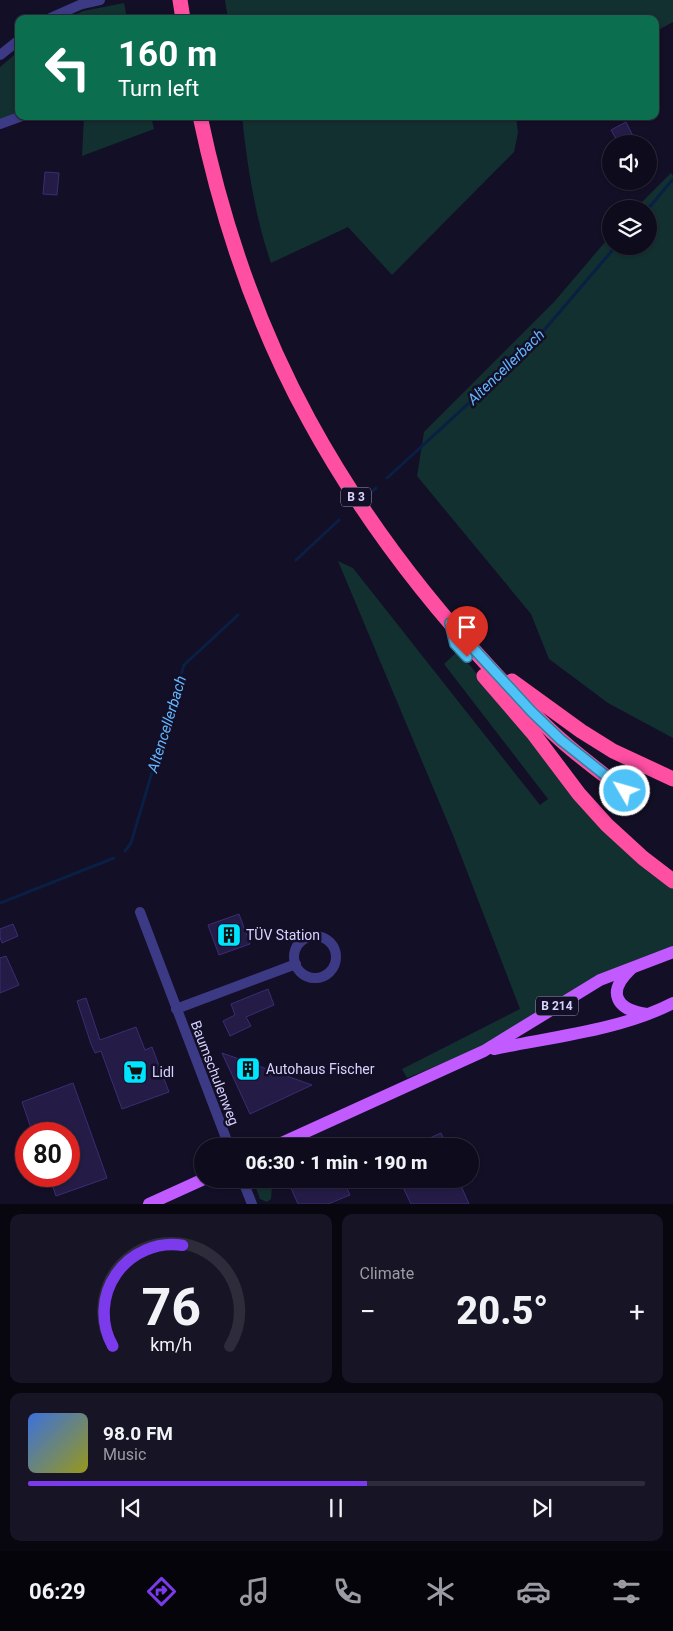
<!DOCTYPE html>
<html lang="en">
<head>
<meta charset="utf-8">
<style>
	:root { --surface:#0e0b1c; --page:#171425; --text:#f1f3f6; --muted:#9b9ba3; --line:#2e2b3b; --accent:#7c3aed }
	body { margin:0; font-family:Roboto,sans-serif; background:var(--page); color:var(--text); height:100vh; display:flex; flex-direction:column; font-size:19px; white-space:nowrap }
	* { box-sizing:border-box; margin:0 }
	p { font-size:16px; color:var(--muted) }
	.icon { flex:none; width:28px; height:28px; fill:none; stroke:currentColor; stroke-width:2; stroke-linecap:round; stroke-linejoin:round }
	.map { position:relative; height:1204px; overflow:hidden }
	.details { display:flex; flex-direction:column; gap:10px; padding:10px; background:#08060f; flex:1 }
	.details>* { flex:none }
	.top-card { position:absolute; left:15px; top:15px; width:644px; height:105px; border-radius:10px; box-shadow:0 1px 4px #0004,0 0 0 1px var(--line); background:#0b6e4f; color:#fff; overflow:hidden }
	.controls { position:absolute; left:602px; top:135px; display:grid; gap:10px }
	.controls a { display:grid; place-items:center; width:55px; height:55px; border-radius:50%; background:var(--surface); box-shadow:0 1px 4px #0004,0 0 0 1px var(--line); font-size:25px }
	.speed { position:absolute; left:15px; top:1122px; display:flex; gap:10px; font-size:25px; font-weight:700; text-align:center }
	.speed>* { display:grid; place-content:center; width:65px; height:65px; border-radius:50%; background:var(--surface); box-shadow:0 1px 4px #0004,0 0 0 1px var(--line); line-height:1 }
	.speed .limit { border:8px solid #d22; background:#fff; color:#111 }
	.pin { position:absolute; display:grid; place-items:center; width:42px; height:42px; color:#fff; margin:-51px -21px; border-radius:50% 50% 50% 0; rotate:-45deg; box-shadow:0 0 5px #0007 }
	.pin .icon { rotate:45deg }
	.me { position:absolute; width:55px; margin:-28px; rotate:308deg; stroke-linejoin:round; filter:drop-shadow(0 0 4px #0008) }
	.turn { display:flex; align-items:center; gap:18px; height:105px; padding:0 20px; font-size:22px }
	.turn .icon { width:65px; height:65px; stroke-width:2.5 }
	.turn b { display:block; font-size:35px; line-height:42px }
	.big { font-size:38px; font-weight:800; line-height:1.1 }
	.details .tile { flex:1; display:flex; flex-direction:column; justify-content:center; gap:8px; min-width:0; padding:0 18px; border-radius:10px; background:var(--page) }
	.details .dial { align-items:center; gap:0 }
	.dial svg { height:130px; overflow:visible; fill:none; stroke:var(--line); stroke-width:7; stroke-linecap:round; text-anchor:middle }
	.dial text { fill:var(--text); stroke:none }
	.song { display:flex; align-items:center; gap:15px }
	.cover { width:60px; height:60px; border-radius:8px; background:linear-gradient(135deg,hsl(220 70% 55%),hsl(60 70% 35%)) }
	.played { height:5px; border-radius:2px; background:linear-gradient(90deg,var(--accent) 55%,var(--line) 55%) }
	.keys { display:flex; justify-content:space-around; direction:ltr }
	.heat { display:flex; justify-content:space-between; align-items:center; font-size:28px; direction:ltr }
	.details .tiles { flex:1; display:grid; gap:10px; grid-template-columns:1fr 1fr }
	.tile:last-child { grid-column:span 2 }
	.trip { position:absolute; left:194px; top:1138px; width:285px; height:50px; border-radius:25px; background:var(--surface); box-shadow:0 1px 4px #0004,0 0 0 1px var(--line); font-weight:800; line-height:50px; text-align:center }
	.dock { display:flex; height:80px; justify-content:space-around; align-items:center; background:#06040b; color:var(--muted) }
	.dock .icon { width:35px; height:35px }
	.dock .selected { color:var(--accent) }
	.dock b { font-size:22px; color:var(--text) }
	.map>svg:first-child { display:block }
</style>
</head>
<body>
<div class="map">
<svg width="673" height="1204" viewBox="0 0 673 1204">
	<rect width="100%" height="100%" fill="#130f26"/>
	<g fill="#12302f">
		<polygon points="225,0 673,0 673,22 655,32 655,19 228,19"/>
		<polygon points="124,3 127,19 67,19 83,11"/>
		<polygon points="19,51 19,115 0,121 0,67"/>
		<polygon points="84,116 151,116 154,129 82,156"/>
		<path d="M242,116H516L518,133L514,152L392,275L348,227L271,263C255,216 247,166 242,116Z"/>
		<polygon points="671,173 673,176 673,738 608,703 549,659 531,614 417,476 424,432 554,302 611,235 611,246 649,246 649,209 635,209"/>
		<polygon points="338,561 353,568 540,805 548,799 444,664 458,651 529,737 673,885 673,947 633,961 598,977 482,1047 407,1078 402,1069 520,1009 453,835"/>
		<polygon points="256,1179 284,1179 272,1186 271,1199 267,1202 260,1199 256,1188"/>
	</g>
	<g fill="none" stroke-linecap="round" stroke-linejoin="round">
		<g stroke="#0a1f44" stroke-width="3">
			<polyline points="648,209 673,179"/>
			<polyline points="387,478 528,349 616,246"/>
			<polyline points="371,492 376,488"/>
			<polyline points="296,560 339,520"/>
			<polyline points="125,851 131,843 184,665 238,615"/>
			<polyline points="0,903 114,858"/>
		</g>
	</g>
	<g fill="#241b47" stroke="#3b2d73">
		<polygon points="626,122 637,144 619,144 611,130"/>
		<polygon points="45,172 59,173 57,195 43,194"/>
		<polygon points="239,914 250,944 219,955 208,925"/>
		<polygon points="13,924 18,936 2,943 0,937 0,929"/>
		<polygon points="6,956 19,985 0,993 0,958"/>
		<polygon points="268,989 274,1005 246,1017 251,1026 230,1036 223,1021 235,1015 231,1004"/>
		<polygon points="86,998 100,1040 136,1027 145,1050 152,1047 169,1092 122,1109 101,1051 95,1053 91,1044 77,1001"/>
		<polygon points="222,1053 242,1060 312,1085 250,1114"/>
		<polygon points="73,1083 107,1178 56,1196 49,1176 69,1176 69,1134 33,1134 22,1102"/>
		<polygon points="441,1133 447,1146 412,1146"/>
		<polygon points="287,1179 305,1179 309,1187 329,1179 343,1179 350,1195 328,1204 298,1204"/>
		<polygon points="399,1179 458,1179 469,1204 411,1204"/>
	</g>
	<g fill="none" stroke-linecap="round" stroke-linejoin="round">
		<g stroke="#3d3a85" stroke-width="10">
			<polyline points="48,19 82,4 100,0"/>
			<polyline points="0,55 19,40"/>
			<polyline points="0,124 22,116"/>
			<polyline points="140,912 229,1146"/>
			<circle cx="315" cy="957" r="21"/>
			<polyline points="176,1009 296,964"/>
			<polyline points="242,1179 252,1204"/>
		</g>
		<g stroke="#c25bff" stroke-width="12">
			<path d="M630,970C606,993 617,1010 647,1014"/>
			<path d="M494,1049C552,1037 621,1030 673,1003"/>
			<polyline points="275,1146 484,1051 600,980 673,952"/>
			<polyline points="149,1204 204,1179"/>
		</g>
		<g stroke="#ff4fa3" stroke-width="15">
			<polyline points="180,0 183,19"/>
			<path d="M200,116C222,221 257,325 309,420C358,510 421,594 492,670C514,694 536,718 561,740C581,758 603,774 625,791"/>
			<polyline points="484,676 533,733 579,794 607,825 643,858 673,881"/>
			<polyline points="512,681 581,731 613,751 673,779"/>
		</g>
	</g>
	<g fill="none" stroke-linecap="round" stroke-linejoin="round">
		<defs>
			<polyline id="route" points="467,657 455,644 450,623 532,712 561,740 625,791"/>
		</defs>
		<use href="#route" stroke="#337fa1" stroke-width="12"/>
		<use href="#route" stroke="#4fc3f7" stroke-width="9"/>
	</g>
	<defs>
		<symbol id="building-square" viewBox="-11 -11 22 22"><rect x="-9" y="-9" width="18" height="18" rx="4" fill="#00e5ff" stroke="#130f26"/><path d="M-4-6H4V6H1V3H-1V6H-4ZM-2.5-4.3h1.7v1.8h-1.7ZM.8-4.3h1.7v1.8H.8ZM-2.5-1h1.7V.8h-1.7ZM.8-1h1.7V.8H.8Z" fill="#111"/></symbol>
		<symbol id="supermarket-square" viewBox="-11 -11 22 22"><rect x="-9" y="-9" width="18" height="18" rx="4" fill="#00e5ff" stroke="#130f26"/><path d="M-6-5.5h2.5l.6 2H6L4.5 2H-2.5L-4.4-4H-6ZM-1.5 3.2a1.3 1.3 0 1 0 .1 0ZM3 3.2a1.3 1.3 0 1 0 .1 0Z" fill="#111"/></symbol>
	</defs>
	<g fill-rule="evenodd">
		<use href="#building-square" x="215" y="921" width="28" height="28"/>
		<use href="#building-square" x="234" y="1055" width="28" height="28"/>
		<use href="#supermarket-square" x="121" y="1058" width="28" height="28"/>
	</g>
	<g text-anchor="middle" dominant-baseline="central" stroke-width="5" stroke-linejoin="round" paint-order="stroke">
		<g fill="#130f26" stroke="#9e99be" stroke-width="1">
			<rect x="341" y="487.5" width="30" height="19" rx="4"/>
			<rect x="536" y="996.5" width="42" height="19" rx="4"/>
		</g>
		<g font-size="12" font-weight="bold" fill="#d9d4ff">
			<text x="356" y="497">B 3</text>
			<text x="557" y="1006">B 214</text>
		</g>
		<g font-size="14" fill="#d9d4ff" stroke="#130f26" text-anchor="start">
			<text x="246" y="935">TÜV Station</text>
			<text x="266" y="1069">Autohaus Fischer</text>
			<text x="152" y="1072">Lidl</text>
		</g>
		<g font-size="14" fill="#d9d4ff" stroke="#130f26">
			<text transform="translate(215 1073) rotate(69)">Baumschulenweg</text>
		</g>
		<g font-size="15" font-style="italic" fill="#62b6ff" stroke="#130f26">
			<text transform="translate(506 367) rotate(-44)">Altencellerbach</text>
			<text transform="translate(167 724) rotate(-73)">Altencellerbach</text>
		</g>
	</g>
</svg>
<div class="controls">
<a><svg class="icon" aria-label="sound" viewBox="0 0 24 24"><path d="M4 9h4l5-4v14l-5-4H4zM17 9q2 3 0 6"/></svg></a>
<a><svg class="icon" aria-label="layers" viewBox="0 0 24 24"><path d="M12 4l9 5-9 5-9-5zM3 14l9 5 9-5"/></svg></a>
</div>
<div class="speed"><div class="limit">80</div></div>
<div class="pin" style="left:467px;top:657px;background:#d93025"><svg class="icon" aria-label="arrive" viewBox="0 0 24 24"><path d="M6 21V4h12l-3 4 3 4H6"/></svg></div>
<svg class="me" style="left:625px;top:791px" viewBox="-20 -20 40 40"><circle r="17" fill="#4fc3f7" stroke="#fff" stroke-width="3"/><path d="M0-11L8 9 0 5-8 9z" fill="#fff"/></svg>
<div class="trip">06:30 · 1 min · 190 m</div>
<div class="top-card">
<div class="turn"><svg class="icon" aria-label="left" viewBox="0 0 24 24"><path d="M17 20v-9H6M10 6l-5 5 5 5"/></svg><div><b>160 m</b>Turn left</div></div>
</div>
</div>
<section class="details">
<div class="tiles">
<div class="tile dial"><svg viewBox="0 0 100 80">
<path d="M14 69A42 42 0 1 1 86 69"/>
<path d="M14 69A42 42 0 0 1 57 7" stroke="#7c3aed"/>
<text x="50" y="56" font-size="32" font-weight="700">76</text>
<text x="50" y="72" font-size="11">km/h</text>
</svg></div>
<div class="tile"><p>Climate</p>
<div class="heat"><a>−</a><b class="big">20.5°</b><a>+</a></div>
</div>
<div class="tile">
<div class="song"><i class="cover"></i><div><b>98.0 FM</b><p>Music</p></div></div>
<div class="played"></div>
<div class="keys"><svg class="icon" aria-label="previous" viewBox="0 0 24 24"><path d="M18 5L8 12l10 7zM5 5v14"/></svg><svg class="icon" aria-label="pause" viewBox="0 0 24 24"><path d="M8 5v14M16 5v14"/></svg><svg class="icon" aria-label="next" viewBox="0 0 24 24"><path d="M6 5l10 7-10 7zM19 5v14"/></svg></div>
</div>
</div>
</section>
<nav class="dock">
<b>06:29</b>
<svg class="icon selected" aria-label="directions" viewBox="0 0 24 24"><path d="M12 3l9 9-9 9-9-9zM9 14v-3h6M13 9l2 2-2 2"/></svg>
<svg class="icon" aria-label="music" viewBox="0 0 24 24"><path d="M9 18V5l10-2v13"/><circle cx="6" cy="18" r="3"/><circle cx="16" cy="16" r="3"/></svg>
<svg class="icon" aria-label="phone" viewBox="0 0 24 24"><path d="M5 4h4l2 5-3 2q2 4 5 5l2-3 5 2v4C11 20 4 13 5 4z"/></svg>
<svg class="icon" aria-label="climate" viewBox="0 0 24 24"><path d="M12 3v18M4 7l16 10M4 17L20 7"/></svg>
<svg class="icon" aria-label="car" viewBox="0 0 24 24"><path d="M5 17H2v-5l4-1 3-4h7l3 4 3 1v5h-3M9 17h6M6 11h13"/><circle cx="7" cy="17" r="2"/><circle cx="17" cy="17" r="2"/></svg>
<svg class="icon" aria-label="filters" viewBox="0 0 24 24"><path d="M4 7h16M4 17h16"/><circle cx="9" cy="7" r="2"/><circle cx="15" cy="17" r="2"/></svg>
</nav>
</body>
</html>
